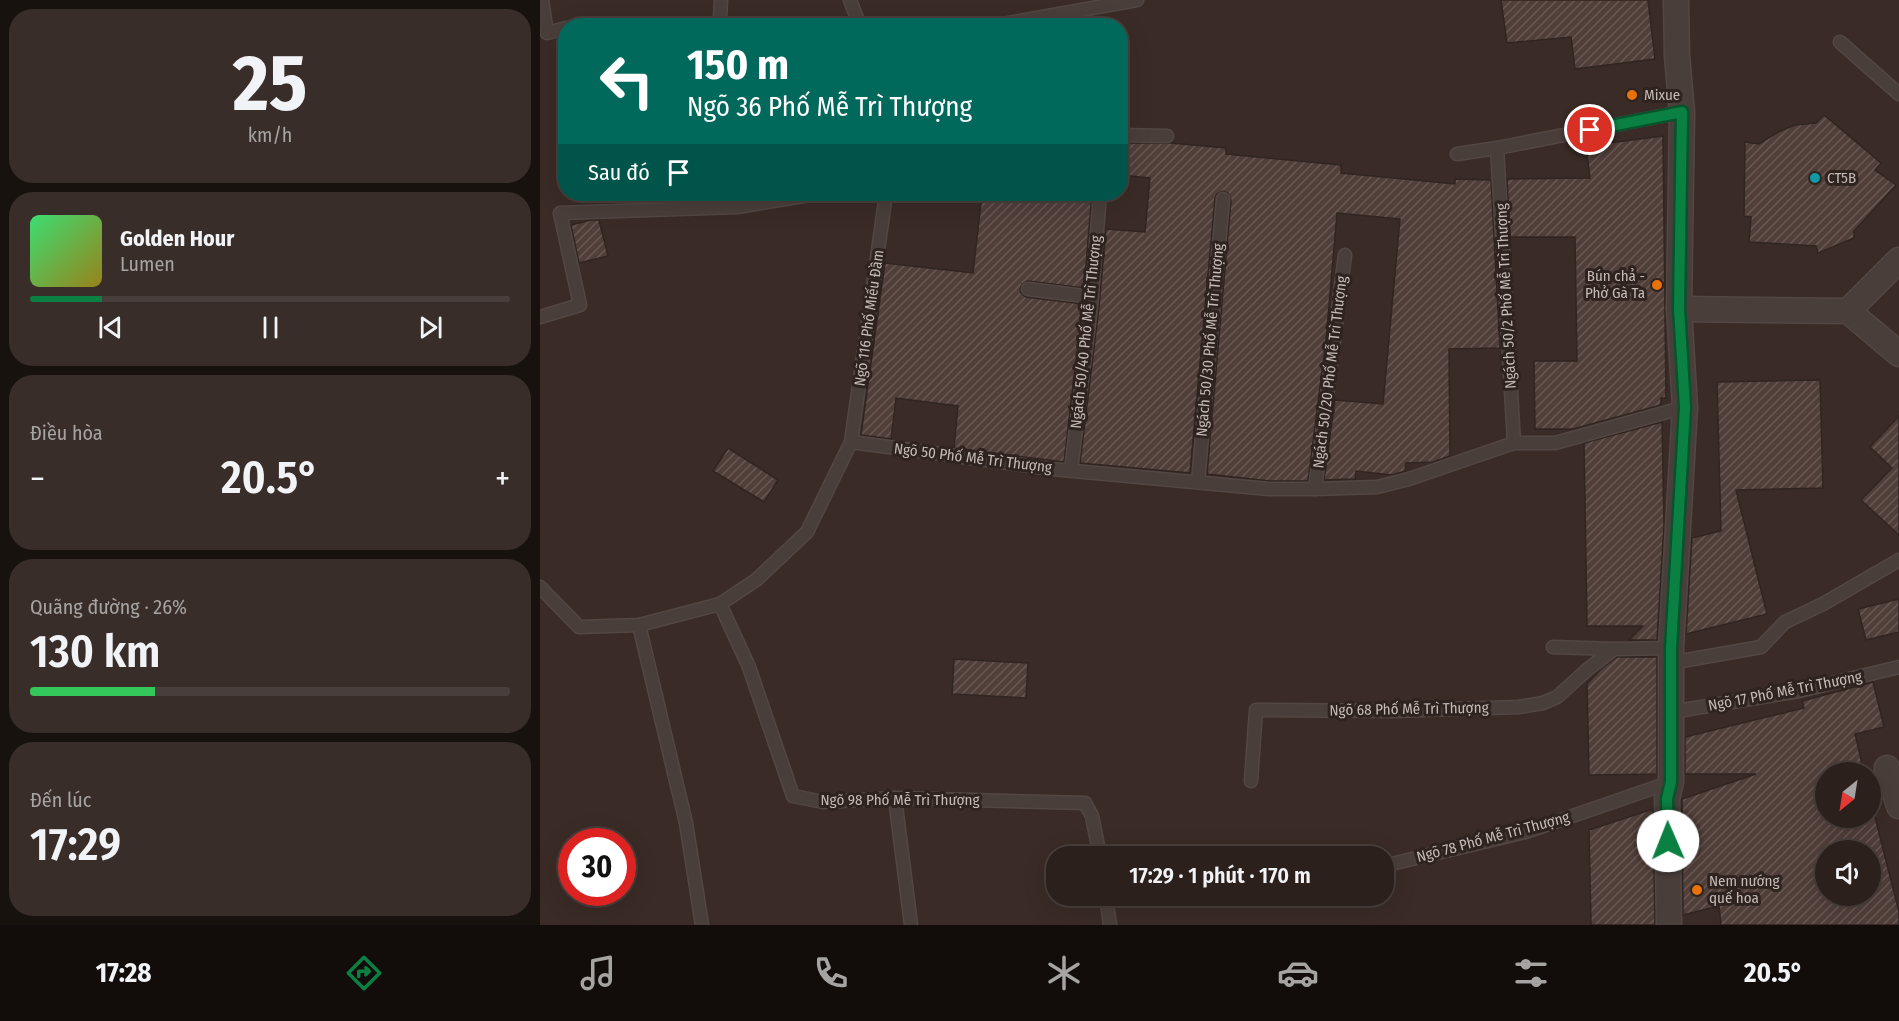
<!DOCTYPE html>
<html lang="vi">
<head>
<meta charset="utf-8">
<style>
	:root { --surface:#2c201c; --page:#382d29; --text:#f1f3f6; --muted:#a6a3a3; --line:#483e3b; --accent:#0b8043 }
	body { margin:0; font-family:"Fira Sans Condensed",sans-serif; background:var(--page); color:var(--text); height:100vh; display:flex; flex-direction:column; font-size:22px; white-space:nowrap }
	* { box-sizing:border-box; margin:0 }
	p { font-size:20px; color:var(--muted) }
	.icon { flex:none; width:33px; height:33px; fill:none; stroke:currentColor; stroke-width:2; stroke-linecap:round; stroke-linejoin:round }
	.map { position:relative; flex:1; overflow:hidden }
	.drawer { display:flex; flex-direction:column; gap:9px; padding:9px; background:#18120f; width:540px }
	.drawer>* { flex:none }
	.hud { position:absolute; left:18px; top:18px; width:570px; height:183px; border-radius:24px; box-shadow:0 6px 24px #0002,0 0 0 2px var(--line); background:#00695c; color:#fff; overflow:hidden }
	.needle { width:39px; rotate:210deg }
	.buttons { position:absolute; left:1275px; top:762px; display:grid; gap:12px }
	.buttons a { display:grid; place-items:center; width:66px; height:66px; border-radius:50%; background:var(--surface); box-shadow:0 6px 24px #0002,0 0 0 2px var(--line); font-size:30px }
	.speed { position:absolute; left:18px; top:828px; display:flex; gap:12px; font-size:30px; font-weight:700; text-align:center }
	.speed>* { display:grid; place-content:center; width:78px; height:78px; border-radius:50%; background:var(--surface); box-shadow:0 6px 24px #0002,0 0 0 2px var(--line); line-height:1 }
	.speed .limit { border:9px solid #d22; background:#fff; color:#111 }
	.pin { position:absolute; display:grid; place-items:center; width:51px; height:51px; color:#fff; margin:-26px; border:3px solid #fff; border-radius:50%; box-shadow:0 2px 6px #0007 }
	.me { position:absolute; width:66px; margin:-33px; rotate:359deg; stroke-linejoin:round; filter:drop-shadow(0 0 4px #0008) }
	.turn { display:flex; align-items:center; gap:21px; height:126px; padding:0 30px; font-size:27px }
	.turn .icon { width:78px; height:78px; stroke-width:2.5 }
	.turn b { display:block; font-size:42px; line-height:51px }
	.then { display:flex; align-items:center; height:57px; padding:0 30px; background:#0003; gap:12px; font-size:22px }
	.big { font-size:45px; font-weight:600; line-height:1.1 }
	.drawer .tile { flex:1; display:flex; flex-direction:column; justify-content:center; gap:9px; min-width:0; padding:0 21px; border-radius:24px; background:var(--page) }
	.drawer .dial { align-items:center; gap:0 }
	.dial b { font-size:78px; line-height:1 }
	.song { display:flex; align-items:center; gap:18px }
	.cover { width:72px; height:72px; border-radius:9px; background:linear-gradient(135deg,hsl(140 70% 55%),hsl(50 70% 35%)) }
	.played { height:6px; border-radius:3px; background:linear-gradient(90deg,var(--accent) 15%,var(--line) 15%) }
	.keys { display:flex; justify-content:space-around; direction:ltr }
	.heat { display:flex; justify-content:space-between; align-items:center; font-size:33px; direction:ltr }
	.charge { height:9px; border-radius:4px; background:linear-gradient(90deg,#34c759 26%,var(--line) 0) }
	.trip { position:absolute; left:506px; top:846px; width:348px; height:60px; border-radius:24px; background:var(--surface); box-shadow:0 6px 24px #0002,0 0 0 2px var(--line); font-weight:600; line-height:60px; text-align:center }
	.menu { display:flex; height:96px; justify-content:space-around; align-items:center; background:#120d0b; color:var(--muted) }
	.menu .icon { width:42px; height:42px }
	.menu .active { color:var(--accent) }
	.menu b { font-size:27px; color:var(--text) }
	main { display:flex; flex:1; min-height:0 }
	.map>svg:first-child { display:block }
</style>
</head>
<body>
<main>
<section class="drawer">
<div class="tile dial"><b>25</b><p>km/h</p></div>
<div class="tile">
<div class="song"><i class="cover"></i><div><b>Golden Hour</b><p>Lumen</p></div></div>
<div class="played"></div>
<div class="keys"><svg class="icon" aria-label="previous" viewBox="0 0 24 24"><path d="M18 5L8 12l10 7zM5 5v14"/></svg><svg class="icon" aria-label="pause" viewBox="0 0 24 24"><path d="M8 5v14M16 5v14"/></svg><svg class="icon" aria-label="next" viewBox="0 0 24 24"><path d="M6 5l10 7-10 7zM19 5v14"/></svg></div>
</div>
<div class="tile"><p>Điều hòa</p>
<div class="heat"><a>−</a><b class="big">20.5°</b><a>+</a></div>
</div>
<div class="tile"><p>Quãng đường · 26%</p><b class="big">130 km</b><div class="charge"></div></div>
<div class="tile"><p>Đến lúc</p><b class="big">17:29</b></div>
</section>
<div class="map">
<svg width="1359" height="925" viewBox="0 0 1359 925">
	<defs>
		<pattern id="building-hatch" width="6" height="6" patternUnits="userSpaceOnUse" patternTransform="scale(1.5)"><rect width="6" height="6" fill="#503e39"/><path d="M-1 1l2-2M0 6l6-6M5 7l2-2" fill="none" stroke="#685853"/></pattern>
	</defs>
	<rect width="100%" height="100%" fill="#3a2b26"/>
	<g fill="url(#building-hatch)" stroke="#312521" stroke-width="1.5" fill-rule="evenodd">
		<polygon points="961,0 1108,0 1115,59 1035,69 1031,37 967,43"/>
		<polygon points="1284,115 1341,163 1335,170 1356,185 1314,231 1314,238 1278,253 1276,246 1209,242 1211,217 1204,216 1205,142 1219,144 1238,132 1255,125 1276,123"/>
		<polygon points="1123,136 1126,398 1121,398 1121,405 1033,429 995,429 994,361 1037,361 1035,237 970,237 967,179 1050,178 1046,146"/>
		<polygon points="580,143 631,143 686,148 686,154 801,165 801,173 864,179 915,184 915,179 951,180 960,348 909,349 910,456 893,462 866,463 865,471 852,475 816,471 815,479 784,480 795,400 843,404 860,219 797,213 786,340 768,481 730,481 667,474 691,200 688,193 683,191 677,194 675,198 650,473 540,463 559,307 566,229 605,232 610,178 580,175"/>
		<polygon points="442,194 496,200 496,194 552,194 544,288 488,281 482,284 480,289 481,293 486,297 543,304 524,462 414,448 418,406 356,398 351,439 321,435 345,263 433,273"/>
		<polygon points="51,220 59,220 68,256 39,263 31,225"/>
		<polygon points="1280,380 1283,488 1196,490 1227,614 1146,634 1152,538 1181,531 1177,382"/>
		<polygon points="1359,416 1359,535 1321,500 1352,468 1330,447"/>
		<polygon points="1122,422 1124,526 1117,640 1089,640 1103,626 1047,626 1044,443"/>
		<polygon points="188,448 238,480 224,502 173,471"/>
		<polygon points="1359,599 1359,632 1326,640 1318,609"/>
		<polygon points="1077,657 1117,657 1117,774 1049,775 1047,684 1061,669"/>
		<polygon points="414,659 488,663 486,698 412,694"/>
		<path d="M1333,682L1344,727L1315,734L1324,772H1286V818H1330V797L1359,912V925H1181L1179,906L1143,915L1142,799L1216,774H1145V737L1264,708L1262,701ZM1286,850H1330V896H1286Z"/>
		<polygon points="1113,809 1115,925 1051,925 1049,830"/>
	</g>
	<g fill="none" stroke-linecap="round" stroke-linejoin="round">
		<defs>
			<g id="service">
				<polyline points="2,0 7,33 26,28"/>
				<polyline points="310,0 320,26"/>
				<polyline points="169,26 180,20 181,0"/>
				<polyline points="452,26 597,0"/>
				<polyline points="1300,42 1359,94"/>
				<polyline points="580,135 627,136"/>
				<polyline points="957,148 974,443"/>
				<polyline points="917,154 957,148 1142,112"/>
				<polyline points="488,289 552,297"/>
				<polyline points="0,317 40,305 20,213 198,207 276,194"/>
				<polyline points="311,442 512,469 729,489 775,489 837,487 869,479 974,443 1015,443 1145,407"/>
				<polyline points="531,470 551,306 560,194"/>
				<polyline points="658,482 683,199"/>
				<polyline points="775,489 805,255"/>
				<polyline points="0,587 39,627 99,625 180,604 216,580 267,532 311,442 346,194"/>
				<polyline points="180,604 209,667 253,796 283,802 355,798 545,803 552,816 560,856"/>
				<polyline points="99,625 146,823 162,925"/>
				<polyline points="1013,647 1074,649"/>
				<polyline points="1130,663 1221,647 1245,622 1283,604 1359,560"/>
				<polyline points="1131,712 1259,691 1359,667"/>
				<polyline points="711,781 716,710 851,711 979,707 1003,703 1017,697 1048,669 1074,649 1131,648"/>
				<polyline points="355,798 371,925"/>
				<polyline points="843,866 989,831 1131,782"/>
				<polyline points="566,896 570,925"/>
			</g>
			<g id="minor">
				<polyline points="1139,309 1308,311 1359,354"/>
				<polyline points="1308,311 1359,260"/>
				<polyline points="1347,768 1359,806"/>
				<polyline points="1129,925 1127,799 1131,782 1131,648 1145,407 1139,309 1142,112 1137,56 1136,0"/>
			</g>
		</defs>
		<use href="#service" stroke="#534743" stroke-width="15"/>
		<use href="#minor" stroke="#534743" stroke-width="27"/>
		<use href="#service" stroke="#4a3e3a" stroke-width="12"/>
		<use href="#minor" stroke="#4a3e3a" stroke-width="24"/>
	</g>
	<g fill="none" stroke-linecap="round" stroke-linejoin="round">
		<defs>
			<polyline id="route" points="1050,130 1142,112 1139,309 1145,407 1131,648 1131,782 1127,799 1128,841"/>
		</defs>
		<use href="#route" stroke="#07532c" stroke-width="15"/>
		<use href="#route" stroke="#0b8043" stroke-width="10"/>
	</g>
	<g fill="#e8710a" stroke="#2f231f" stroke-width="2">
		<circle cx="1092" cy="95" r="6"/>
		<circle cx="1117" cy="285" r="6"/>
		<circle cx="1157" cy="890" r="6"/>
	</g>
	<circle fill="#0f9aa8" stroke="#2f231f" stroke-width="2" cx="1275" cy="178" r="6"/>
	<g text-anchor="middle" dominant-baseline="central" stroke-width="6" stroke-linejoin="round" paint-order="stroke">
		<g font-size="15" fill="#c6bab5" stroke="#2f231f" text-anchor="start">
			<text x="1104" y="95">Mixue</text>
			<text x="1287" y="178">CT5B</text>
			<text x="1105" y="276" text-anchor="end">Bún chả -<tspan x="1105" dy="17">Phở Gà Ta</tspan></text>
			<text x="1169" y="881">Nem nướng<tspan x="1169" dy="17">quế hoa</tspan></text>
		</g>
		<g font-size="15" fill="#c6bab5" stroke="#2f231f">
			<text transform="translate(966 296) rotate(-93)">Ngách 50/2 Phố Mễ Trì Thượng</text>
			<text transform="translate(329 318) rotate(-82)">Ngõ 116 Phố Miếu Đầm</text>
			<text transform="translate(546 332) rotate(-84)">Ngách 50/40 Phố Mễ Trì Thượng</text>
			<text transform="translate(670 340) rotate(-85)">Ngách 50/30 Phố Mễ Trì Thượng</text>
			<text transform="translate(790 372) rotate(-83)">Ngách 50/20 Phố Mễ Trì Thượng</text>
			<text transform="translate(433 458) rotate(7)">Ngõ 50 Phố Mễ Trì Thượng</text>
			<text transform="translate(1245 691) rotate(-11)">Ngõ 17 Phố Mễ Trì Thượng</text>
			<text transform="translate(869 709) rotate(-1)">Ngõ 68 Phố Mễ Trì Thượng</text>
			<text x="360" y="800">Ngõ 98 Phố Mễ Trì Thượng</text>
			<text transform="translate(953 837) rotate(-15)">Ngõ 78 Phố Mễ Trì Thượng</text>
		</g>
	</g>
</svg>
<div class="buttons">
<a><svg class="needle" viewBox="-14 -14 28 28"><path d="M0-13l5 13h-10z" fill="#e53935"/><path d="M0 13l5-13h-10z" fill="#a6a3a3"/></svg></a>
<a><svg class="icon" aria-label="sound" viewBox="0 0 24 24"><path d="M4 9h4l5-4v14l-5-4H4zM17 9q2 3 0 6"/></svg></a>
</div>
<div class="speed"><div class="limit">30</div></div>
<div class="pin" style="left:1050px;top:130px;background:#d93025"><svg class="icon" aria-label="arrive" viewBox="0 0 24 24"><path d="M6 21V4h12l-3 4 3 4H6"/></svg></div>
<svg class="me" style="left:1128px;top:841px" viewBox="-20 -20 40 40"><circle r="19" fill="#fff"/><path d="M0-13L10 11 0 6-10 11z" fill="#0b8043"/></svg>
<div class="trip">17:29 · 1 phút · 170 m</div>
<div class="hud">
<div class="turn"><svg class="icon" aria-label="left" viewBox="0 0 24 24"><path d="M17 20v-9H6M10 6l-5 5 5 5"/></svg><div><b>150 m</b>Ngõ 36 Phố Mễ Trì Thượng</div></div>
<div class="then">Sau đó<svg class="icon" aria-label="arrive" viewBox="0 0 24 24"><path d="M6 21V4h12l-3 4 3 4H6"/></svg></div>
</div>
</div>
</main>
<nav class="menu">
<b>17:28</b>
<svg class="icon active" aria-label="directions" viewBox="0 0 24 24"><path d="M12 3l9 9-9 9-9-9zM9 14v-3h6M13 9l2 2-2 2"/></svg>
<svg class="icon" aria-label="music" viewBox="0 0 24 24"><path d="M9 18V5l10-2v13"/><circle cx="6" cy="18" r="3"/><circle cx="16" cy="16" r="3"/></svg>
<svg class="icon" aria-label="phone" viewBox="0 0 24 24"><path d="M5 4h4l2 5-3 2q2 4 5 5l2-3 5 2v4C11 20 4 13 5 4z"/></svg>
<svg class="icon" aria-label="climate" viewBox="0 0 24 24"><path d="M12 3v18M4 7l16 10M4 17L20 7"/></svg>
<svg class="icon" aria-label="car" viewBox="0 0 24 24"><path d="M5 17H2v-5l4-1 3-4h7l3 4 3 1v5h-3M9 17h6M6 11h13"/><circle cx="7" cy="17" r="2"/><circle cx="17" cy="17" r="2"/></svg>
<svg class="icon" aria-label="filters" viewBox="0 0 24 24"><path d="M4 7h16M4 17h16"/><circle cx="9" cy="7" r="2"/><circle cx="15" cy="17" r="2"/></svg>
<b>20.5°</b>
</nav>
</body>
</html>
